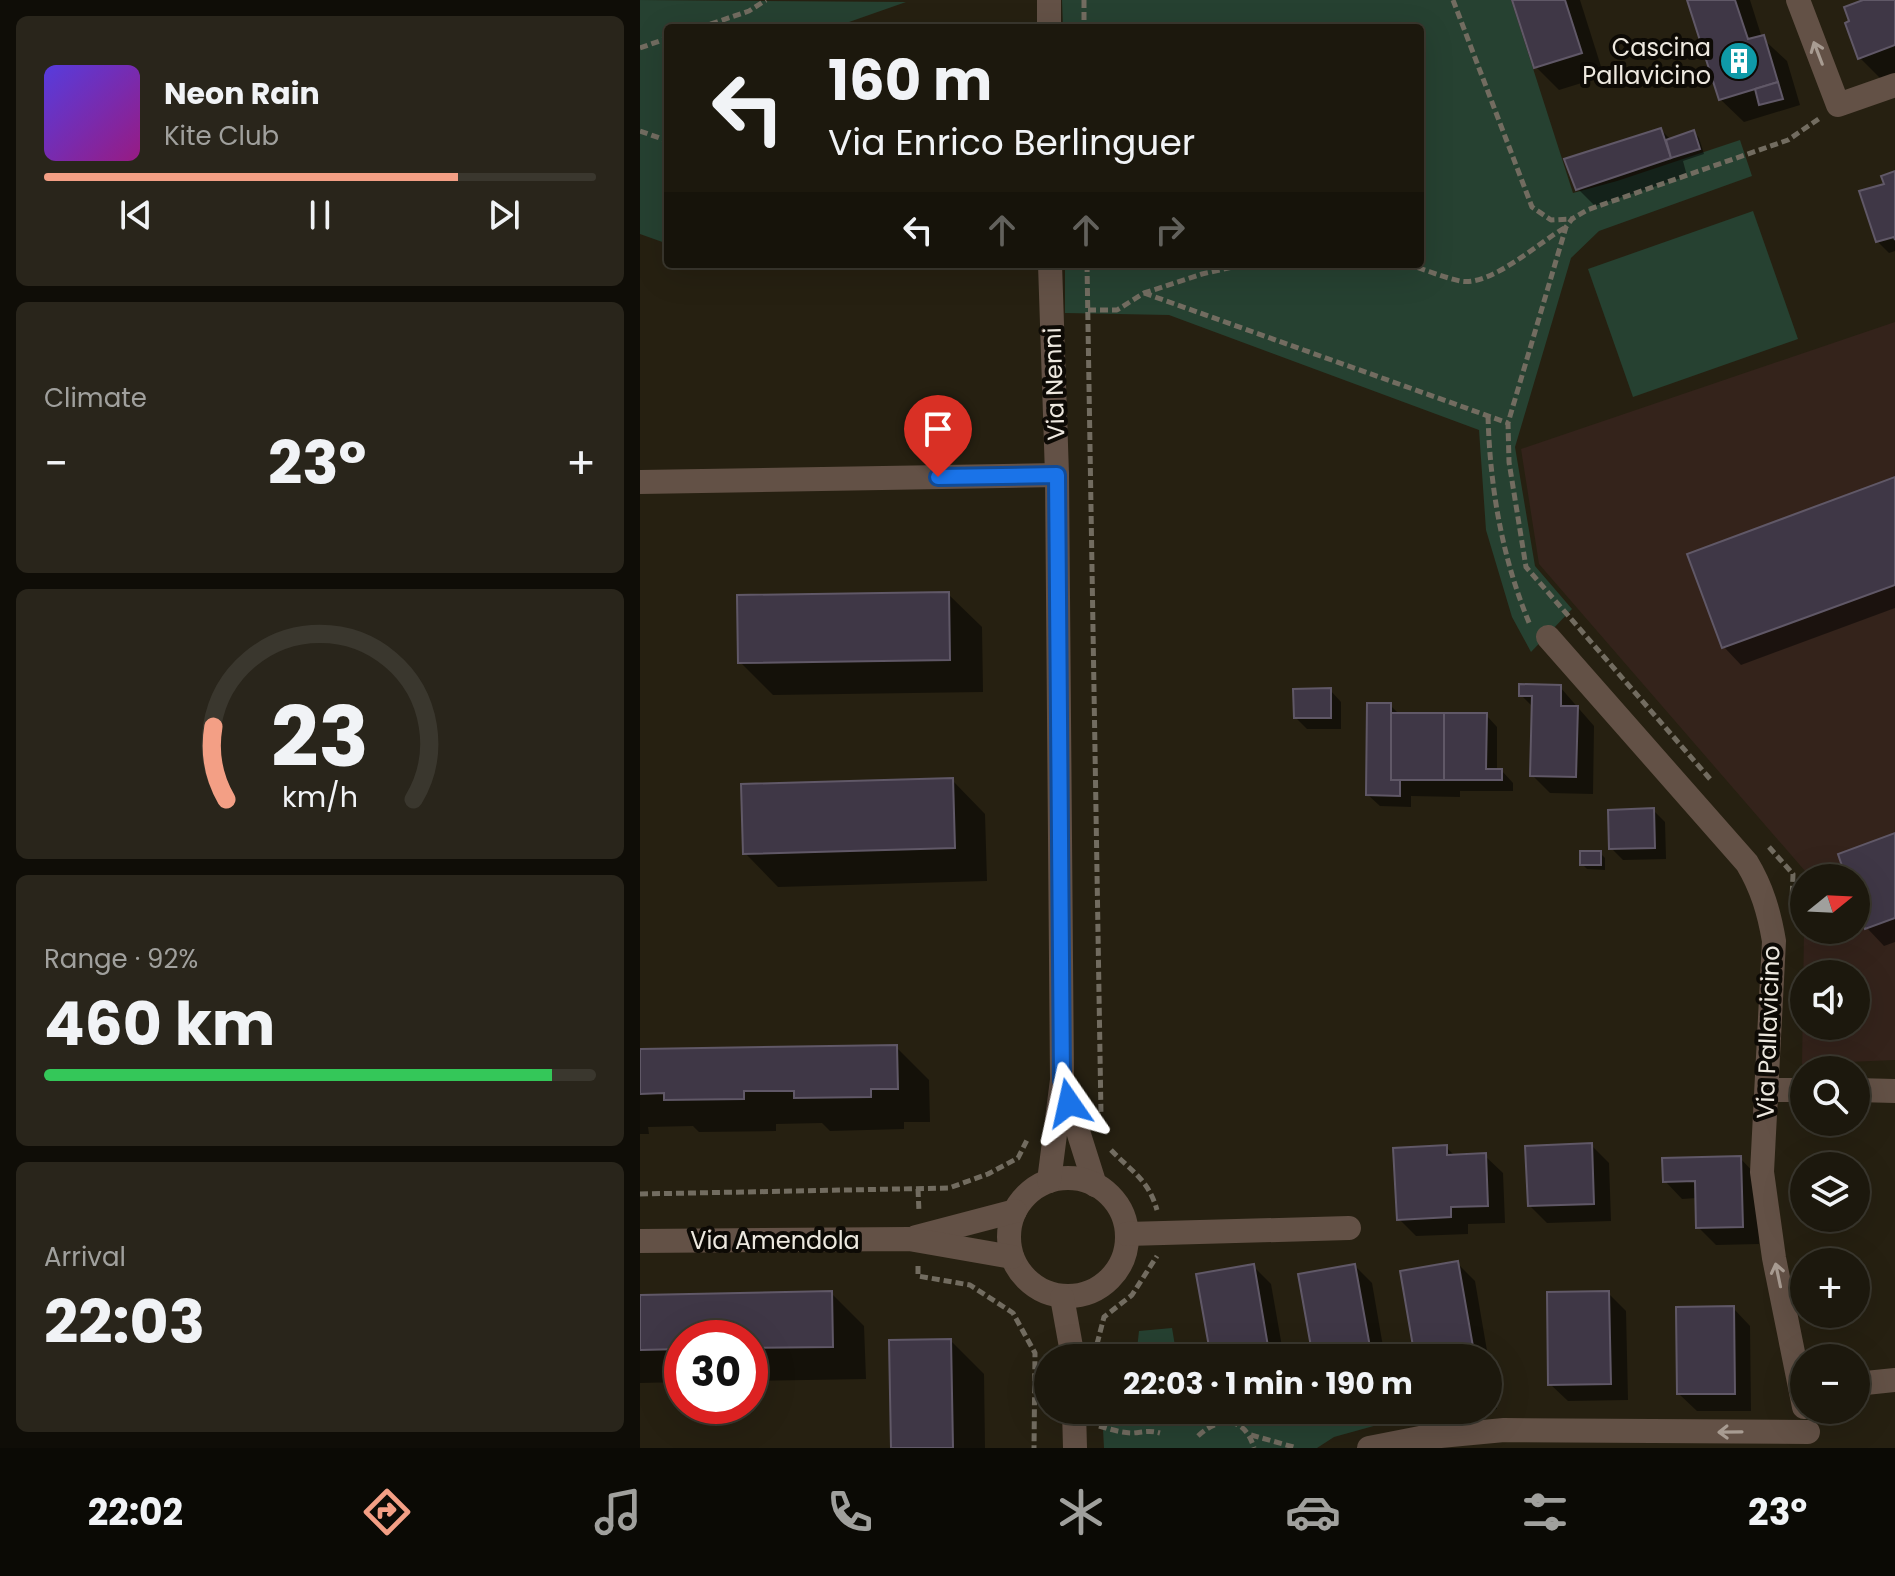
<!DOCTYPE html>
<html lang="en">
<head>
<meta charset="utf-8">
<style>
	:root { --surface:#1c180d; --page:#29251b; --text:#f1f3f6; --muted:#a0a09d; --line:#3a372e; --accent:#f39f85 }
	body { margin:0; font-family:Poppins,sans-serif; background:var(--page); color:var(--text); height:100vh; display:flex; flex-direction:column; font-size:30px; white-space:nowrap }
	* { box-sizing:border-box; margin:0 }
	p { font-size:26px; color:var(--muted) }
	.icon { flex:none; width:44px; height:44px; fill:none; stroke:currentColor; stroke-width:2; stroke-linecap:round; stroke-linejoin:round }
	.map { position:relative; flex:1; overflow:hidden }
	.details { display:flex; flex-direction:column; gap:16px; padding:16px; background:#0f0d07; width:640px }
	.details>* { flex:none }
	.guide { position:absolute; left:24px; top:24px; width:760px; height:244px; border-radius:8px; box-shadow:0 8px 32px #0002,0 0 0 2px var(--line); background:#1c180d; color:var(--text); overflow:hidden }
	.needle { width:52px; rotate:72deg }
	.buttons { position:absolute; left:1150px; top:864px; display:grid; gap:16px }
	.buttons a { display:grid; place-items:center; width:80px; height:80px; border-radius:50%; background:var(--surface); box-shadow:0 8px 32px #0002,0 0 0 2px var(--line); font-size:40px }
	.speed { position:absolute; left:24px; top:1320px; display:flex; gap:16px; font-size:40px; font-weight:700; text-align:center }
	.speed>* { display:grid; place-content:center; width:104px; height:104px; border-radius:50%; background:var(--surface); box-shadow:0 8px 32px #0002,0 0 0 2px var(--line); line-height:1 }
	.speed .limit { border:12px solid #d22; background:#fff; color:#111 }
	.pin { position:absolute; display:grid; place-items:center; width:68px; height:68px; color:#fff; margin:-82px -34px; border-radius:50% 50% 50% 0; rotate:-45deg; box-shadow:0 0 8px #0007 }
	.pin .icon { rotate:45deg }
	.me { position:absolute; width:88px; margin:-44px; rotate:349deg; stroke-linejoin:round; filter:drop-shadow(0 0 6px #0008) }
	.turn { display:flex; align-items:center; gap:28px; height:168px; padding:0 32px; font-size:36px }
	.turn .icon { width:104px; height:104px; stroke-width:2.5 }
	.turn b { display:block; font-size:56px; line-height:68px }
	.lanes { display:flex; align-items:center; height:76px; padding:0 32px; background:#0003; justify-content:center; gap:40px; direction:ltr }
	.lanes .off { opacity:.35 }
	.big { font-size:60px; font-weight:700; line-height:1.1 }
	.details .card { flex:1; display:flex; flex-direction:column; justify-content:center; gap:12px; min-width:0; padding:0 28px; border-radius:12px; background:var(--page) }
	.details .dial { align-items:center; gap:0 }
	.dial svg { height:208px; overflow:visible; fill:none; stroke:var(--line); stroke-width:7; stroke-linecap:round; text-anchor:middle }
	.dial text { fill:var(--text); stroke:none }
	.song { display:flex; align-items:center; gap:24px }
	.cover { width:96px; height:96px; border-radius:12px; background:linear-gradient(135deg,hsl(250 70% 55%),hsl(310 70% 35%)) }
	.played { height:8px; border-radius:4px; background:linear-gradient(90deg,var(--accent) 75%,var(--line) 75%) }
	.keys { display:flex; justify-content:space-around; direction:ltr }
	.heat { display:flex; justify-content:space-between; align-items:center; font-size:44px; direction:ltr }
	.charge { height:12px; border-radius:6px; background:linear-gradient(90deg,#34c759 92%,var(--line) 0) }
	.trip { position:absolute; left:394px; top:1344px; width:468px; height:80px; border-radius:40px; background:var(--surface); box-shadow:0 8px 32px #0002,0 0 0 2px var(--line); font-weight:700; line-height:80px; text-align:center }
	.menu { display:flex; height:128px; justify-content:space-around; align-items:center; background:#0b0a05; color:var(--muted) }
	.menu .icon { width:56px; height:56px }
	.menu .current { color:var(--accent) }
	.menu b { font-size:36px; color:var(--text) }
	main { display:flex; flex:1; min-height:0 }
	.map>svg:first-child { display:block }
</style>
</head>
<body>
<main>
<section class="details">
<div class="card">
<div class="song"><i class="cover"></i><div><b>Neon Rain</b><p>Kite Club</p></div></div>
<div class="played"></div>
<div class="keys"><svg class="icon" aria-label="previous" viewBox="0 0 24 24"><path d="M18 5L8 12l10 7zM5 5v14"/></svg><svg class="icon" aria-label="pause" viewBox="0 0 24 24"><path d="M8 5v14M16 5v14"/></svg><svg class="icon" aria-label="next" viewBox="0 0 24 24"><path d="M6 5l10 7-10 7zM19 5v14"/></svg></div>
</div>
<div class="card"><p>Climate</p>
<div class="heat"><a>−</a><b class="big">23°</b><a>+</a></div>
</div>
<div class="card dial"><svg viewBox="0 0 100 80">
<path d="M14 69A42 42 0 1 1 86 69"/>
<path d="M14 69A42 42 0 0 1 9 41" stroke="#f39f85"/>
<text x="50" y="56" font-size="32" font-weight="700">23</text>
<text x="50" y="72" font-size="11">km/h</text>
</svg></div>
<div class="card"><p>Range · 92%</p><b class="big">460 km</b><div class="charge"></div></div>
<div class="card"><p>Arrival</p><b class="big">22:03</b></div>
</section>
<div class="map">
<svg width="1255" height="1448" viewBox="0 0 1255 1448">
	<rect width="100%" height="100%" fill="#262011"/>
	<path fill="#34231b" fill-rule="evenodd" d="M1255,322V1060L1162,1064L1164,930H1216V878H1165V871L899,564L881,449ZM1164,974H1216V1026H1164Z"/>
	<g fill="#264131">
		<polygon points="0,0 266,2 192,28 28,28 28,244 0,234"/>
		<polygon points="422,0 871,0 933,193 977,181 1100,140 1112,176 959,231 931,258 875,447 895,566 932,609 891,652 872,617 846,530 839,430 529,315 425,313 425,264 780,264 780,28 423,28"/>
		<polygon points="1113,211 1158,339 993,397 948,269"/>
		<polygon points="532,1328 537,1358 496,1358 499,1331"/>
		<polygon points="462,1410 650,1410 651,1415 683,1410 747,1410 748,1422 694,1437 677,1448 464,1448"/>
	</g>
	<g fill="#0007">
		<polygon points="874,0 940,0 964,76 919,90 896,67"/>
		<polygon points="1049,0 1110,0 1122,38 1147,61 1160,105 1104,122 1080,99"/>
		<polygon points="1229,0 1255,0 1255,77 1243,81 1220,58"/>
		<polygon points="1021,130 1031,140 1054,132 1059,138 1064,154 1043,161 1047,176 955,206 938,189"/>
		<polygon points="1255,173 1255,251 1249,253 1237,241 1246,185"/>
		<polygon points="1255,479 1255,608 1101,665 1084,647"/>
		<polygon points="308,594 342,627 343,692 133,695 100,662"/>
		<polygon points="920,687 954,726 953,794 910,793 892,775 893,707 881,695"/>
		<polygon points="690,690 701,702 701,729 667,729 656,718"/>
		<polygon points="750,705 760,715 846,715 857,727 857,771 862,771 873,783 873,791 820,791 820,797 771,796 771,807 740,806 728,795"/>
		<polygon points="312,780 345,814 347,881 138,887 105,853"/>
		<polygon points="1013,810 1025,822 1026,859 983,860 971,848"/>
		<polygon points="1255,835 1255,942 1244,946 1227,928 1216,899 1216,878 1209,878"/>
		<polygon points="960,853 965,858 965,870 947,869 942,864"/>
		<polygon points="256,1047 289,1080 290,1122 264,1122 264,1129 190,1131 182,1123 136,1124 136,1131 59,1132 53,1126 8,1127 9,1134 0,1134 0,1051"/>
		<polygon points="951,1145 969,1163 971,1221 907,1223 890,1206"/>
		<polygon points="806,1147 816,1157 845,1156 863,1173 865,1223 828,1224 828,1234 776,1236 759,1219"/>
		<polygon points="1100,1158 1117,1176 1119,1244 1076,1245 1058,1227 1057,1198 1042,1199 1025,1181"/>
		<polygon points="817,1263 835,1281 857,1409 802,1418 794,1410 848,1410 848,1358 777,1358"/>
		<polygon points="613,1266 631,1284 644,1358 573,1358"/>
		<polygon points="715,1266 732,1283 745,1358 675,1358"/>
		<polygon points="191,1293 224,1326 226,1379 110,1381 110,1338 42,1338 42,1382 0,1383 0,1297"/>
		<polygon points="968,1293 986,1311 988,1400 928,1401 910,1384"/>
		<polygon points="1093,1308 1110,1326 1111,1411 1057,1411 1039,1394"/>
		<polygon points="311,1341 344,1374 345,1448 253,1448"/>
		<polygon points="691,1410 755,1410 701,1420"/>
	</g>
	<g fill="#3f3746" stroke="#605867" stroke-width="2">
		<polygon points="872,0 925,0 942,53 894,68"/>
		<polygon points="1047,0 1095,0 1108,39 1124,35 1138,82 1079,100"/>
		<polygon points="1223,0 1255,0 1255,45 1218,59 1205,23 1209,21 1204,7"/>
		<polygon points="1138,82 1143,99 1119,105 1115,89"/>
		<polygon points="1021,128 1031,158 936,190 924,159"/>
		<polygon points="1054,130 1060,149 1031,158 1026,140"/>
		<polygon points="1255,171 1255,240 1254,237 1236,242 1219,191 1244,184 1241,176"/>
		<polygon points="1255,477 1255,585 1082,648 1047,554"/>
		<polygon points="309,592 310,660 98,663 97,595"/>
		<polygon points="879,684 921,685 921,706 938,706 936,777 890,776 892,696 879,696"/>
		<polygon points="691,688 691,718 654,718 653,689"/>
		<polygon points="727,703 751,703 751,780 760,780 760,796 726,795"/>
		<rect x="751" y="713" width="53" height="67"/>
		<polygon points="804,713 847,713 846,769 862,769 862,780 804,780"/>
		<polygon points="313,778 315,848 103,854 101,784"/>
		<polygon points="1014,808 1015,848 969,849 968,810"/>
		<polygon points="1255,833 1255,918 1225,929 1216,904 1216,878 1206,878 1198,854"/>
		<rect x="940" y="851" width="21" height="14"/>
		<polygon points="257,1045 258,1089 231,1089 231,1097 154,1098 154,1091 104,1091 104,1099 24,1100 24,1093 0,1094 0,1049"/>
		<polygon points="952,1143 954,1204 888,1206 885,1146"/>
		<polygon points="807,1145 807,1155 846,1153 848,1206 811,1207 811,1217 757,1220 753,1148"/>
		<polygon points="1101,1156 1103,1227 1056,1228 1055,1181 1023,1182 1022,1158"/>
		<polygon points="818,1261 835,1358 775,1358 760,1271"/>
		<polygon points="614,1264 630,1358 571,1358 556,1274"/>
		<polygon points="715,1264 732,1358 673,1358 658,1274"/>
		<polygon points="192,1291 193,1347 110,1348 110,1338 42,1338 42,1349 0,1350 0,1295"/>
		<polygon points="969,1291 971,1384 908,1385 907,1292"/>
		<polygon points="1094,1306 1095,1394 1037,1394 1036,1307"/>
		<polygon points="311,1339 313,1448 251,1448 249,1340"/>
	</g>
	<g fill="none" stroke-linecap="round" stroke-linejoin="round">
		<g stroke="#726c60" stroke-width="5" stroke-dasharray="8 4" stroke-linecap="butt">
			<polyline points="444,0 444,28"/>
			<polyline points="813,0 892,207 911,220 932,219"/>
			<polyline points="59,28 109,11 126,0"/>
			<polyline points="0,48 28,38"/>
			<polyline points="0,131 28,141"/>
			<polyline points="447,264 461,1115"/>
			<path d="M766,264C784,269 802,277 820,281C851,287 899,242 926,227"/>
			<polyline points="504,293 868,423"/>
			<polyline points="448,310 477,310 504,293 562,274 606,264"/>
			<path d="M848,416C850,488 862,558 890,625"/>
			<polyline points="1070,779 886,567 869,462 868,423 926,227 932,219 947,210 1148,140 1180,118"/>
			<polyline points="1129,847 1153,874 1152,901"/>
			<path d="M471,1150C492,1172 508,1179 517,1210"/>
			<polyline points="278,1189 279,1212"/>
			<polyline points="0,1194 309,1188 348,1174 378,1158 387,1140"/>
			<polyline points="278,1266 278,1276 330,1285 373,1313 395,1353 394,1448"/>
			<polyline points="457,1344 464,1317 492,1295 517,1256"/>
			<polyline points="516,1410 532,1426"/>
			<path d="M459,1426C470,1429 481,1433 493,1433C504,1432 509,1430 520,1433"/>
			<polyline points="611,1435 657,1448"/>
			<path d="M558,1436C581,1415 605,1417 614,1448"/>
		</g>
		<g stroke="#635146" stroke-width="24">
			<polyline points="409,0 409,28"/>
			<polyline points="1158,0 1198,105 1255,85"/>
			<polyline points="0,482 417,475"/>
			<path d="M908,637L1107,863C1122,888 1129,912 1134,941L1122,1172L1134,1258L1164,1407"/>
			<polyline points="425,1090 455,1185"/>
			<polyline points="1127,1090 1164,1090"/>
			<polyline points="1216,1090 1255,1091"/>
			<circle cx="428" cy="1237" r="59"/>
			<polyline points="409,1181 422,1080 417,475 410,264"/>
			<polyline points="487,1234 709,1228"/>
			<polyline points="276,1237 375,1211"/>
			<polyline points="0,1241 269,1239 372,1257"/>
			<polyline points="422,1297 433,1358"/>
			<polyline points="1216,1384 1255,1380"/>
			<polyline points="434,1410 435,1448"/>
			<polyline points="729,1448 780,1438 864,1430 1168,1432"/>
		</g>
	</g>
	<defs><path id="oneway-shaft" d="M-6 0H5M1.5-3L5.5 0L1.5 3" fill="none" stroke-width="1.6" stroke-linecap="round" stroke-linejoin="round" transform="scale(2)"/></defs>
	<g stroke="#a89c92">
		<use href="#oneway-shaft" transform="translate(1178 53) rotate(-111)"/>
		<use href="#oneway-shaft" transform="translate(1138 1275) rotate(-102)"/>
		<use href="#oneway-shaft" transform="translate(1090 1432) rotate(179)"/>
	</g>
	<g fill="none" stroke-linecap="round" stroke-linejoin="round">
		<defs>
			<polyline id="route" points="298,477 417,475 422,1080 429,1103"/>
		</defs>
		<use href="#route" stroke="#114b97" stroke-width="20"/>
		<use href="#route" stroke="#1a73e8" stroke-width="14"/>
	</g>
	<defs>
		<symbol id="building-disc" viewBox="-11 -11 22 22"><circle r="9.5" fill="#0f9aa8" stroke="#0d0a05"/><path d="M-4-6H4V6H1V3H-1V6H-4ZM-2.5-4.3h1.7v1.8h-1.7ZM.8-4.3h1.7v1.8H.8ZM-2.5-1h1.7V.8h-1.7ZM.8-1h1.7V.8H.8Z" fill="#fff"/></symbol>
	</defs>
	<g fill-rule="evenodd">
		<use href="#building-disc" x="1077" y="39" width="44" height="44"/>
	</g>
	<g text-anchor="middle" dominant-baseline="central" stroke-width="8" stroke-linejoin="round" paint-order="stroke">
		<g font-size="24" fill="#ede8df" stroke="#0d0a05" text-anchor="end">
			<text x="1071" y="47">Cascina<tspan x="1071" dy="28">Pallavicino</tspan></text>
		</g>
		<g font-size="24" fill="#ede8df" stroke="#0d0a05">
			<text transform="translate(414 384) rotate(-92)">Via Nenni</text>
			<text transform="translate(1128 1032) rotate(-88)">Via Pallavicino</text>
			<text x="135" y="1240">Via Amendola</text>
		</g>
	</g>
</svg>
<div class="buttons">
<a><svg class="needle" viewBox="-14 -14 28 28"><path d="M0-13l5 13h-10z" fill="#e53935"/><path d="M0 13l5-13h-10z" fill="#a0a09d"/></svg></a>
<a><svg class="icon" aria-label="sound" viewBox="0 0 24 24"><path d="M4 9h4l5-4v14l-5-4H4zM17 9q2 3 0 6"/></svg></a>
<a><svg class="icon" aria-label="search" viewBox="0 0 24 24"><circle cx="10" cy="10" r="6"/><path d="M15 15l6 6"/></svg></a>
<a><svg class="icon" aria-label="layers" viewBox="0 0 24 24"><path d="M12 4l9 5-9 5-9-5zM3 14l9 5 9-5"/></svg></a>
<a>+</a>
<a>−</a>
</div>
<div class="speed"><div class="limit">30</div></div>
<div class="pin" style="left:298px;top:477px;background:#d93025"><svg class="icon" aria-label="arrive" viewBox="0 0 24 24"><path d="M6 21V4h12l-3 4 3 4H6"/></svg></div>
<svg class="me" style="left:429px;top:1103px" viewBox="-20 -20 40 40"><path d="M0-17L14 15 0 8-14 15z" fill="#1a73e8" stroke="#fff" stroke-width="4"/></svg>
<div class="trip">22:03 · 1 min · 190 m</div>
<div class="guide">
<div class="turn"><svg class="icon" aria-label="left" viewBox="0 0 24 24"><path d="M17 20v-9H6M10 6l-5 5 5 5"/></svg><div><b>160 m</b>Via Enrico Berlinguer</div></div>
<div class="lanes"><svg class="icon" aria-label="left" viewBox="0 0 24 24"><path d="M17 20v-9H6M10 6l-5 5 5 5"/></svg><svg class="icon off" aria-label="ahead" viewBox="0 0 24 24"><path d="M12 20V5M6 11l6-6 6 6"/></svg><svg class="icon off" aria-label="ahead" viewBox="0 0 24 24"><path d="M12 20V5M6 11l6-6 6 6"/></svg><svg class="icon off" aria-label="right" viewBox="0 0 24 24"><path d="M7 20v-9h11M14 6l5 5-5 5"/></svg></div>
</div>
</div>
</main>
<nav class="menu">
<b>22:02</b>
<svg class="icon current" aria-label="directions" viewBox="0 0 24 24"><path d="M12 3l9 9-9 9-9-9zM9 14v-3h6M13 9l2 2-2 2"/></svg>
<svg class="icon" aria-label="music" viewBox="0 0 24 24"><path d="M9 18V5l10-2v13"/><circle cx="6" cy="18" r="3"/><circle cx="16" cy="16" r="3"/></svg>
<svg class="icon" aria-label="phone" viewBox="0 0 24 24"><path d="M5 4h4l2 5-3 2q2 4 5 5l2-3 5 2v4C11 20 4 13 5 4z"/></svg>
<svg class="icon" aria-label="climate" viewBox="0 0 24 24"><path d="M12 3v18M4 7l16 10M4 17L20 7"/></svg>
<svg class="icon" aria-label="car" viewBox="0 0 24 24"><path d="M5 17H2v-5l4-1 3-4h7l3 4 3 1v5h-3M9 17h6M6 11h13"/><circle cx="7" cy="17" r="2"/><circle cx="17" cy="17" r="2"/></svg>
<svg class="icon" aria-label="filters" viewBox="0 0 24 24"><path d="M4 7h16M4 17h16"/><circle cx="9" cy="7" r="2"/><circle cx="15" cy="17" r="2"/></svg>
<b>23°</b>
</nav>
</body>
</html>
